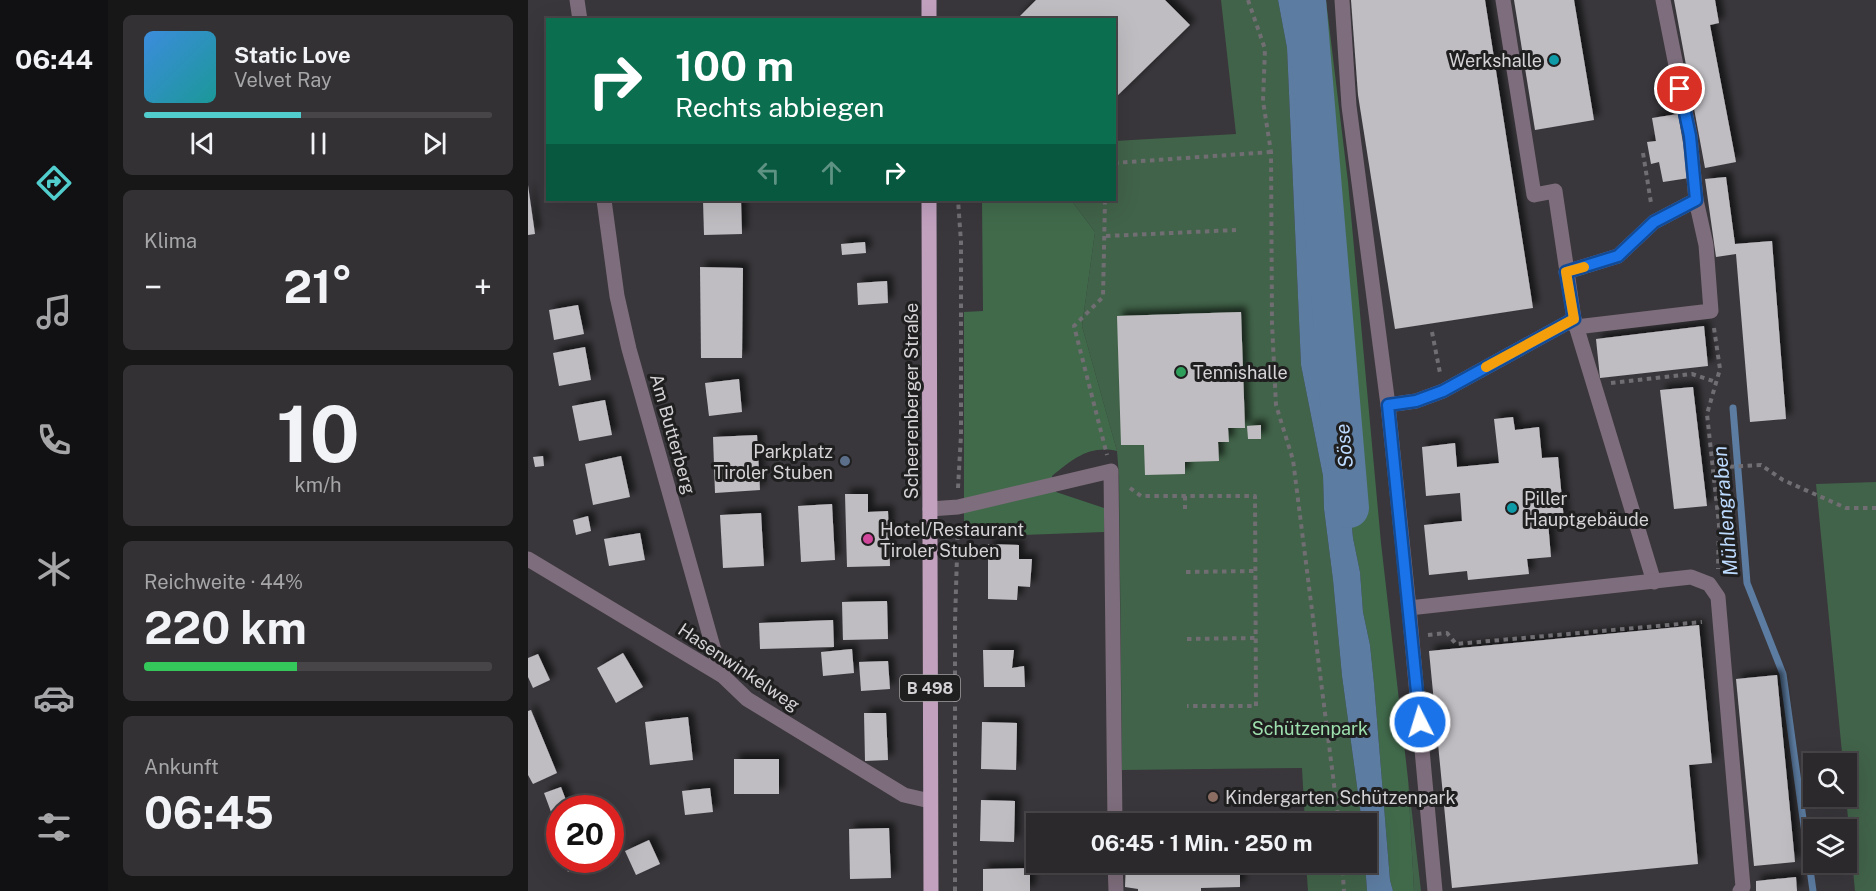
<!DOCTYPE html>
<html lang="de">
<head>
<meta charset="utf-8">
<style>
	:root { --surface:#2b292c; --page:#333134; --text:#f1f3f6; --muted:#a6a6a9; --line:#474548; --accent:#52cdcd }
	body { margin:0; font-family:"Public Sans",sans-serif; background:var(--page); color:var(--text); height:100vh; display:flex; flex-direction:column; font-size:22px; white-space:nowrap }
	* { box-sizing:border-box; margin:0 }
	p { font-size:20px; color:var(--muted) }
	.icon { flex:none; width:33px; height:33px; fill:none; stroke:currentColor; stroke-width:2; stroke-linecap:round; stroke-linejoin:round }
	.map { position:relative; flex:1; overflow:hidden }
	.drawer { display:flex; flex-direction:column; gap:15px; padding:15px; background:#181718; width:420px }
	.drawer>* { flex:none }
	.guide { position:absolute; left:18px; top:18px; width:570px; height:183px; border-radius:0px; box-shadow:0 6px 24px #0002,0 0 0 2px var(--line); background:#0b6e4f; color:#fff; overflow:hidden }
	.buttons { position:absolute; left:1275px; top:753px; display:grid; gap:12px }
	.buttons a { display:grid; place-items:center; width:54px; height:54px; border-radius:0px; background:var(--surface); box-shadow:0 6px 24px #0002,0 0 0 2px var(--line); font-size:30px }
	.speed { position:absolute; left:18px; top:795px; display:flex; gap:12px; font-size:30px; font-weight:700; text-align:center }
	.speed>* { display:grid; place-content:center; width:78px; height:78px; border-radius:50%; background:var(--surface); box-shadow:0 6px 24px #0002,0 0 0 2px var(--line); line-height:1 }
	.speed .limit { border:9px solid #d22; background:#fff; color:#111 }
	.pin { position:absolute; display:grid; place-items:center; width:51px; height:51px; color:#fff; margin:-26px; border:3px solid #fff; border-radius:50%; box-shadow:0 2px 6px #0007 }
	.me { position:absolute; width:66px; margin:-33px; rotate:355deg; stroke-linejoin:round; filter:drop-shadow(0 0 4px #0008) }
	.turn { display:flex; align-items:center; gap:21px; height:126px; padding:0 30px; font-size:27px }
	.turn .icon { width:78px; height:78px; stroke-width:2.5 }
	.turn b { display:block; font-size:42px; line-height:51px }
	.lanes { display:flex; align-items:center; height:57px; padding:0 30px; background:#0003; justify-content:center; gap:30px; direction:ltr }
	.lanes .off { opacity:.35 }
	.big { font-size:45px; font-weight:700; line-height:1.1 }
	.drawer .widget { flex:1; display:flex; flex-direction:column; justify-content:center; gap:9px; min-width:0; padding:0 21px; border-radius:9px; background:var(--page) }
	.drawer .dial { align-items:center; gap:0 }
	.dial b { font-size:78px; line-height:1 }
	.song { display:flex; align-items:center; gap:18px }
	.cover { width:72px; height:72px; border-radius:9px; background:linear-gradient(135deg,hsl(210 70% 55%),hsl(180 70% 35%)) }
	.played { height:6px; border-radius:3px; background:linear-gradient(90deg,var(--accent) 45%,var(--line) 45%) }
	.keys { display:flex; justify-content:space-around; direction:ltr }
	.heat { display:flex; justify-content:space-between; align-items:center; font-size:33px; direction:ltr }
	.charge { height:9px; border-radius:4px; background:linear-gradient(90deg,#34c759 44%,var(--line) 0) }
	.trip { position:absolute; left:498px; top:813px; width:351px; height:60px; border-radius:0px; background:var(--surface); box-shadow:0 6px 24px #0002,0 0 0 2px var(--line); font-weight:700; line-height:60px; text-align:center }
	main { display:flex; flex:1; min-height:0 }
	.menu { display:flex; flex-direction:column; width:108px; justify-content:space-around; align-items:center; background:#111012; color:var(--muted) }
	.menu .icon { width:42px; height:42px }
	.menu .on { color:var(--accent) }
	.menu b { font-size:27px; color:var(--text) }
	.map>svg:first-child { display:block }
</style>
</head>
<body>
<main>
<nav class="menu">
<b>06:44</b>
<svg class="icon on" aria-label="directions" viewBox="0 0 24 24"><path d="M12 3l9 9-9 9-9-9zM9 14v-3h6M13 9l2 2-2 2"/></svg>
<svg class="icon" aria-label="music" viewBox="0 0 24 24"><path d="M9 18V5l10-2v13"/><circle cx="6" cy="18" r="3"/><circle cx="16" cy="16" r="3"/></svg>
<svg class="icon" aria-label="phone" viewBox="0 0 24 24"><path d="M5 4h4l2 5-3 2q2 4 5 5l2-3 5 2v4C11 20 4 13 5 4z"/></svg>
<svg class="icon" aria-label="climate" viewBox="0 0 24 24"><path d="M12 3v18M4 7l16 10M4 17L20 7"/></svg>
<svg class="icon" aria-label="car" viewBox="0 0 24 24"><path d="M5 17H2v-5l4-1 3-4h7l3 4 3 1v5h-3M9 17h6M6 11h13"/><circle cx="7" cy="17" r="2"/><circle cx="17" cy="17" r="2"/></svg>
<svg class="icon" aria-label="filters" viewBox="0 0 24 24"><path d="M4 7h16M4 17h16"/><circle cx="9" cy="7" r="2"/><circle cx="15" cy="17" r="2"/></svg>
</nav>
<section class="drawer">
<div class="widget">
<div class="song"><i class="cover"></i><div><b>Static Love</b><p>Velvet Ray</p></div></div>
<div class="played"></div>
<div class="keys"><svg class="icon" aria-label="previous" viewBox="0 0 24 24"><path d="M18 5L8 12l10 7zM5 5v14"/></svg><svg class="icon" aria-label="pause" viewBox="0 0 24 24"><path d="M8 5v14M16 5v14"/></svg><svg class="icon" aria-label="next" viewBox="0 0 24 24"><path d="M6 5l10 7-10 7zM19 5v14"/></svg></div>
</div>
<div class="widget"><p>Klima</p>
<div class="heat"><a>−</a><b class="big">21°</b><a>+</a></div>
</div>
<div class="widget dial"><b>10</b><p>km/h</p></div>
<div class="widget"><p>Reichweite · 44%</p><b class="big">220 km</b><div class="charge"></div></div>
<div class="widget"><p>Ankunft</p><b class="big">06:45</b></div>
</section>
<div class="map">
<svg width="1348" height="891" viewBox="0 0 1348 891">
	<defs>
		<filter id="shadow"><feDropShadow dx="5.5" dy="-5.5" stdDeviation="3" flood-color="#0009"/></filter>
	</defs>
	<rect width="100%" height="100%" fill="#39373b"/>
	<g fill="#416349">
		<polygon points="693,0 750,0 759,48 773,365 795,476 796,509 805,580 814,676 834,823 777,823 774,768 594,770 591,476 589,451 554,326 567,232 543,200 586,200 587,141 708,134"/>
		<polygon points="1348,482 1348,891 1327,891 1318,797 1318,764 1315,763 1288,484"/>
		<polygon points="880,779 893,891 886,891"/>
		<polygon points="778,863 837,863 839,891 780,891"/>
	</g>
	<g fill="#416a4b">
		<polygon points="778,0 798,0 820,182 853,543 880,779 886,891 865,891 862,880 846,683 842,645 835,612 832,572 825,538 813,415 800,268 799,220"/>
		<path d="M454,200H543L567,232L554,326L589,451C561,445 545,459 524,476L528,492L576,508V532L436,537V312L455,311Z"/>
	</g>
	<polygon fill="#5c7ca1" points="750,0 778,0 799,220 800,268 813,415 825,538 832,572 835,612 842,645 846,683 862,880 865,891 839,891 837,863 838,824 834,823 814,676 805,580 796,509 795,476 773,365 759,48"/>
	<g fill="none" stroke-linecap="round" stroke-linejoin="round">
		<polyline stroke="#5c7ca1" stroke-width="7" points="1205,408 1219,583 1255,674 1285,891"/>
		<polyline stroke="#5c7ca1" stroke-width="40" points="778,0 821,508"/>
	</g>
	<g fill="#c0bdc2" filter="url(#shadow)">
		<polygon points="508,0 637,0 662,25 586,99 586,20 488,20"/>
		<polygon points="823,0 957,0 1005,308 867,329 830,95"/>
		<polygon points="986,0 1046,0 1066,120 1007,130"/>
		<polygon points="1146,0 1187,0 1191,23 1182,25 1208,162 1177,168"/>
		<polygon points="1150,114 1161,178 1135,182 1131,162 1123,164 1119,142 1128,141 1124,118"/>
		<polygon points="1198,177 1207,244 1244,241 1258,419 1222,422 1208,254 1188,257 1177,179"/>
		<polygon points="0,185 7,234 0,235"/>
		<polygon points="175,200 213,200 214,234 176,235"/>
		<polygon points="337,242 338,253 314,255 313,244"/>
		<polygon points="172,267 215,268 214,358 173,358"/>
		<polygon points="359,281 360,303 330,305 329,283"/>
		<polygon points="50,305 56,334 26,340 21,310"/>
		<polygon points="713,312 717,428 700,428 701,442 690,442 691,461 657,462 657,474 617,475 616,445 593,445 589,316"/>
		<polygon points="1176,326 1180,366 1072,378 1068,339"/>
		<polygon points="57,347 63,380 31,386 25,353"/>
		<polygon points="211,379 214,412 181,416 177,383"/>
		<polygon points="1165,387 1179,506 1146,509 1132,390"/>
		<polygon points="77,400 84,435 51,441 44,406"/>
		<polygon points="985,417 987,430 1011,427 1014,458 1030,457 1036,520 1020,522 1023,557 999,559 1001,574 940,580 939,571 901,575 896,525 934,521 932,493 898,496 894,447 927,443 929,467 971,463 966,419"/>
		<polygon points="733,425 733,439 720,439 719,426"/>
		<polygon points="229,435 232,490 187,493 185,437"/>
		<polygon points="15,456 16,466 7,467 5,457"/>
		<polygon points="93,456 102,497 65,505 57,464"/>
		<polygon points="317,494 340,494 340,512 360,511 362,566 319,567"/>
		<polygon points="304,504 307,560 273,562 270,506"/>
		<polygon points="233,513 236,566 195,568 192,515"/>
		<polygon points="60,516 63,531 48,535 45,520"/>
		<polygon points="112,533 117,560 81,566 76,539"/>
		<polygon points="460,544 491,545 491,559 504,559 502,587 490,586 489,600 460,599"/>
		<polygon points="359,601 360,639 315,640 314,602"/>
		<polygon points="305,620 306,647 232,649 231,623"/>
		<polygon points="1171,625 1184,763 1161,765 1170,864 924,888 901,651"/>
		<polygon points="324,649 326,673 295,676 293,652"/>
		<polygon points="455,650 486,650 484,668 496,666 497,687 456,687"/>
		<polygon points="95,653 115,687 88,703 69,668"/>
		<polygon points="10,654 22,680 5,688 0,677 0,658"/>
		<polygon points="360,661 362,689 333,691 331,662"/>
		<polygon points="1249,675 1267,862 1226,866 1208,679"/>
		<polygon points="3,710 29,773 5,784 0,775 0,711"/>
		<polygon points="336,713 358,713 360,760 337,761"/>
		<polygon points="160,717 165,760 122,765 117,722"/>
		<polygon points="454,722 489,723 488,770 453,769"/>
		<rect x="206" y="759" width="45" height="35"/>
		<polygon points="33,787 41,808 32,808 32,818 26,820 16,793"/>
		<polygon points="182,788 185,812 157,815 154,791"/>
		<polygon points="453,800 487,801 486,842 452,841"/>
		<polygon points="361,828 363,878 322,879 321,829"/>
		<polygon points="121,840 132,864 108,875 97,851"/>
		<polygon points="35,860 66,860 40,872"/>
		<polygon points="598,862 712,862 712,887 673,888 673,891 610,891 610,889 597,887"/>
		<polygon points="502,868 502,891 455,891 455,869"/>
		<polygon points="1268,877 1269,891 1228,891 1228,881"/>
	</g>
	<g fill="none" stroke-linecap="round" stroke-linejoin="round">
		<g stroke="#706e72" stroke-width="4" stroke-dasharray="4.5 4.5" stroke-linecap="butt">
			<polyline points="720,0 737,49 735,101 743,152 744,324 748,405 765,460 811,824"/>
			<polyline points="1115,153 1123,203"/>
			<polyline points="586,163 743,152"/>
			<polyline points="577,200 575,297 546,326 579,455"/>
			<polyline points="578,236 708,230"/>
			<polyline points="1186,328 1192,369 1179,414 1191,525 1190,569"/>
			<polyline points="904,332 912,373"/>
			<polyline points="1083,383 1164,374 1188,382"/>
			<polyline points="430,488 433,435 433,242 430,200"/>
			<polyline points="602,488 613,496 727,496 728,706 659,706"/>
			<polyline points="657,496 657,509"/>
			<polyline points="1191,525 1203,523 1198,467 1233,465 1255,480 1318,508 1348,508"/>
			<polyline points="658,572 727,571"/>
			<polyline points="900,635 919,633 928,644 1174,622"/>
			<polyline points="659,639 728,638"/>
			<polyline points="814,862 816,891"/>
			<polyline points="427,891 427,622 430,523"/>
		</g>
		<g stroke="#7e6d7c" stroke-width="15">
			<polyline points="49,0 52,20"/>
			<polyline points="814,0 821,106 860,405 881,608 907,891"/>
			<polyline points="975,0 1006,195 1027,191 1046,319 1126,582"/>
			<polyline points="1135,0 1162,136 1168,200"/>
			<polyline points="76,200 89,296 101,349 185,647 195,676"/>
			<polyline points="1038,272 1090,256 1126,222 1168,200 1178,245 1183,311 1048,327"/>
			<polyline points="860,405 888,401 915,391 1046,319"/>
			<polyline points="402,509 430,507 583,471 587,824"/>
			<polyline points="0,559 195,676 219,699 376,795 402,801"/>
			<polyline points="881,608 1163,577 1181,584 1190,597 1215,887 1212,891"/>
			<polyline points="587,862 588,891"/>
		</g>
		<g stroke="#c2a1bf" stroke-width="15">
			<polyline points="401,20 401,0"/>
			<polyline points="401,200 403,891"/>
		</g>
	</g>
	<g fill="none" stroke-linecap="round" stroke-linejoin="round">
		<defs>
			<polyline id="route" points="892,722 860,405 888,401 915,391 1046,319 1038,272 1090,256 1126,222 1168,200 1162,136 1152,89"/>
		</defs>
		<use href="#route" stroke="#114b97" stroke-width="15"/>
		<use href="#route" stroke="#1a73e8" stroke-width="10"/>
		<polyline stroke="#f59e0b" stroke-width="10" points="958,367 1046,319 1038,272 1056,267"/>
	</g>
	<g fill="#0f9aa8" stroke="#201f20" stroke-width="2">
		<circle cx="1026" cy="60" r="6"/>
		<circle cx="984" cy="508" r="6"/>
	</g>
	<circle fill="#2e9e5b" stroke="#201f20" stroke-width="2" cx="653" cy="372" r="6"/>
	<circle fill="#5c6f8a" stroke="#201f20" stroke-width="2" cx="317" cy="461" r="6"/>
	<circle fill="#d1479c" stroke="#201f20" stroke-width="2" cx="340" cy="539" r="6"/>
	<circle fill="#8d6e63" stroke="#201f20" stroke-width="2" cx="685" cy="797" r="6"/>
	<g text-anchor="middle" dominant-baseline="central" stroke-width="6" stroke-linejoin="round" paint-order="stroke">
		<rect fill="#201f20" stroke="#9f9d9f" stroke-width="1.5" x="372" y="675" width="60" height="26" rx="4.5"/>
		<g font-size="16" font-weight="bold" fill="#d5d3d6">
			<text x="402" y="688">B 498</text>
		</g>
		<g font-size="18" fill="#d5d3d6" stroke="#201f20" text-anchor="start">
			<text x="1014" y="60" text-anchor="end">Werkshalle</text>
			<text x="665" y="372">Tennishalle</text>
			<text x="305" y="451" text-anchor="end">Parkplatz<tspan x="305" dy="21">Tiroler Stuben</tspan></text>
			<text x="996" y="498">Piller<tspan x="996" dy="21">Hauptgebäude</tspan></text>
			<text x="352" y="529">Hotel/Restaurant<tspan x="352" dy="21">Tiroler Stuben</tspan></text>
			<text x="697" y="797">Kindergarten Schützenpark</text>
		</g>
		<g font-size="18" fill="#d5d3d6" stroke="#201f20">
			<text transform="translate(383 401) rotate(-90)">Scheerenberger Straße</text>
			<text transform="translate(145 434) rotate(74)">Am Butterberg</text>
			<text transform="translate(211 667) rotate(34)">Hasenwinkelweg</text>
		</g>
		<g font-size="18" fill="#9de0ad" stroke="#201f20">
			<text x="782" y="728">Schützenpark</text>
		</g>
		<g font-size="20" font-style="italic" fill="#bddbff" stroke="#201f20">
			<text transform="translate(816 446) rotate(-95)">Söse</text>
			<text transform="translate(1197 511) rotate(-95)">Mühlengraben</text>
		</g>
	</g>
</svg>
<div class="buttons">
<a><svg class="icon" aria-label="search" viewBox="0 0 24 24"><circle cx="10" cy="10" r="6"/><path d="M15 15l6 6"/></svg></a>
<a><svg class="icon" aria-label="layers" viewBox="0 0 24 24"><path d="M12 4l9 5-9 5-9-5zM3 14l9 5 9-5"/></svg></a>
</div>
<div class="speed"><div class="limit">20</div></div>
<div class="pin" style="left:1152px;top:89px;background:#d93025"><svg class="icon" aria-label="arrive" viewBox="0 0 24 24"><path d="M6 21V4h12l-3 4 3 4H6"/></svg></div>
<svg class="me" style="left:892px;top:722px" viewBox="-20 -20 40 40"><circle r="17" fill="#1a73e8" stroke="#fff" stroke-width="3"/><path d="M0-11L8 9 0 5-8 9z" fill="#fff"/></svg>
<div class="trip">06:45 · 1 Min. · 250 m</div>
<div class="guide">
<div class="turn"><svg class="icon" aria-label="right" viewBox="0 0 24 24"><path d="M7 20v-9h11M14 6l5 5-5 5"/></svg><div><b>100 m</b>Rechts abbiegen</div></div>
<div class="lanes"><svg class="icon off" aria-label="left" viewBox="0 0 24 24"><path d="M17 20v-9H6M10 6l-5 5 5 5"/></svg><svg class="icon off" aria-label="ahead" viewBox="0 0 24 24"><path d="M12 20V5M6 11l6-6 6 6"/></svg><svg class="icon" aria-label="right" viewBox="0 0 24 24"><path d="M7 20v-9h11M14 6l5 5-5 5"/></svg></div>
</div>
</div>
</main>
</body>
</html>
